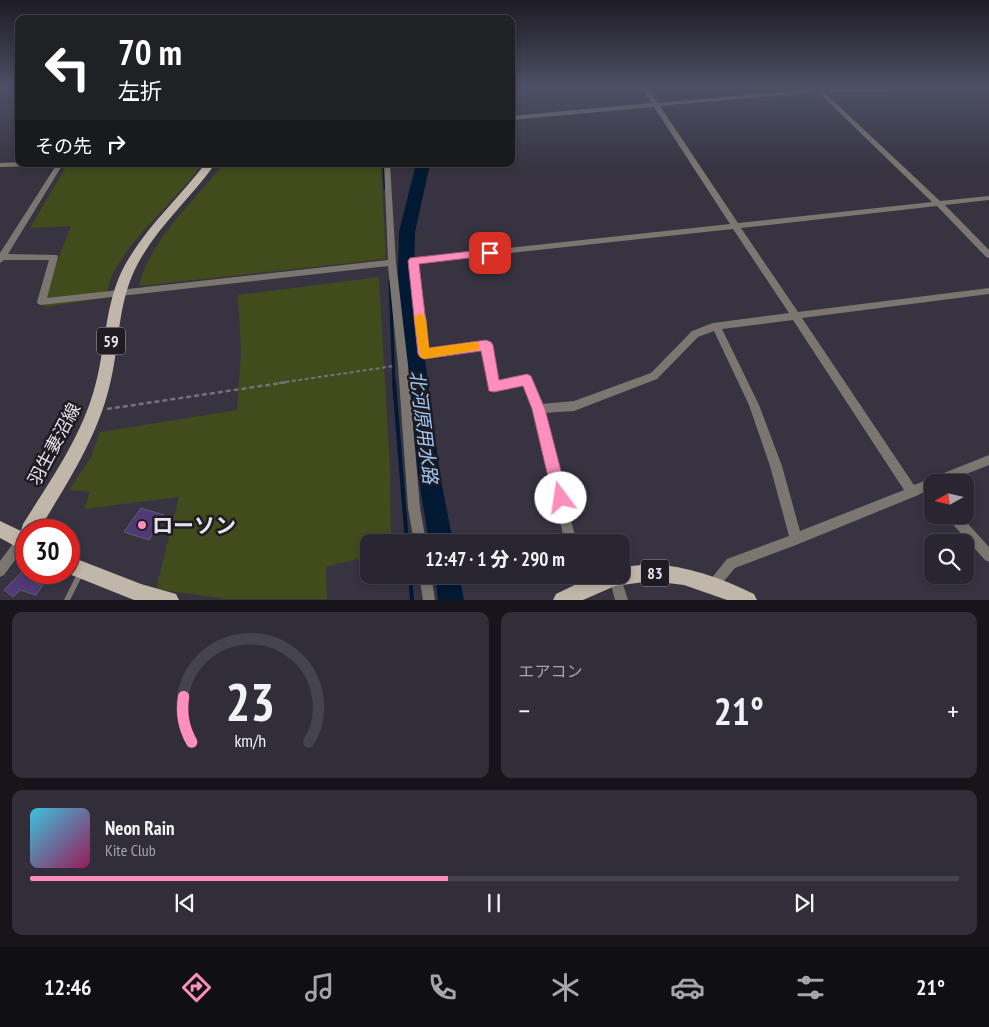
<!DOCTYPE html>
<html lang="ja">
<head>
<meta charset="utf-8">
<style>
	:root { --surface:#292631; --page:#312e39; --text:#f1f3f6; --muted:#a5a5ab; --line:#45434d; --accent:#fe8ebc }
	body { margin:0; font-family:"PT Sans Narrow","Noto Sans JP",sans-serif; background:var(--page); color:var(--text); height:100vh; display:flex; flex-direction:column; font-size:19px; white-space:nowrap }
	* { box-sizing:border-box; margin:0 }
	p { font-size:16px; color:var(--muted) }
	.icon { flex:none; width:28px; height:28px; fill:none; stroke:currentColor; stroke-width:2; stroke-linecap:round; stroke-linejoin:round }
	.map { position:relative; height:600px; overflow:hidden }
	.sheet { display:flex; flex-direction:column; gap:12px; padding:12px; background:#17151b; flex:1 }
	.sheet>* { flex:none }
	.hud { position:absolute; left:15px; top:15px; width:500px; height:152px; border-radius:10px; box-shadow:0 2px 8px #0003,0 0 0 1px var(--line); background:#202124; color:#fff; overflow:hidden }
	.needle { width:32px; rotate:262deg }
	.tools { position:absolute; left:924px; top:474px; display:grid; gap:10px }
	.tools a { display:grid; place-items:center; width:50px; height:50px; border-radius:10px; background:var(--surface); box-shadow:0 2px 8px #0003,0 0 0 1px var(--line); font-size:25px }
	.speed { position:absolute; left:15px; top:519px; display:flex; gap:10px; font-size:25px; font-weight:700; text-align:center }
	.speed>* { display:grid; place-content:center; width:65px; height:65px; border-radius:50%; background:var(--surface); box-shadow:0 2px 8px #0003,0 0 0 1px var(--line); line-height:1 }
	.speed .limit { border:8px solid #d22; background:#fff; color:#111 }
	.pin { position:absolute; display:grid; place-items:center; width:42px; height:42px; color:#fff; margin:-21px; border-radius:10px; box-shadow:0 2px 8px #0006 }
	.me { position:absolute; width:55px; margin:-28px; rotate:346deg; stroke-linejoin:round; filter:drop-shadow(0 0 4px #0008) }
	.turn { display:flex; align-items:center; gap:18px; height:105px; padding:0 20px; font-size:22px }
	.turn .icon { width:65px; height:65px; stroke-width:2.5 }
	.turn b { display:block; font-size:35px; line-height:42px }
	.then { display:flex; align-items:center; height:48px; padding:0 20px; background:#0003; gap:10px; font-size:19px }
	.big { font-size:38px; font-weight:800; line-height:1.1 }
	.sheet .widget { flex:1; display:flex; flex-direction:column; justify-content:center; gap:8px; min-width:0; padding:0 18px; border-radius:10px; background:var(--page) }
	.sheet .dial { align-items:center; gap:0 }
	.dial svg { height:130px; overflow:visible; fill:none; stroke:var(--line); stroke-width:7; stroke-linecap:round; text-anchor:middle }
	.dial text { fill:var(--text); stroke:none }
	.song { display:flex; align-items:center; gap:15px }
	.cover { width:60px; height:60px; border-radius:8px; background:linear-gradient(135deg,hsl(190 70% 55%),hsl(330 70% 35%)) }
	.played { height:5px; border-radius:2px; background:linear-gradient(90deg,var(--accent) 45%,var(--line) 45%) }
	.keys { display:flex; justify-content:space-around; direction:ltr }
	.heat { display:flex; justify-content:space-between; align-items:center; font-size:28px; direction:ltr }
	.sheet .tiles { flex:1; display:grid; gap:12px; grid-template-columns:1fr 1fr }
	.widget:last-child { grid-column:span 2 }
	.trip { position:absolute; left:360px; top:534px; width:270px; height:50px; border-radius:10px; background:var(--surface); box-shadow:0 2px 8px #0003,0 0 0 1px var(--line); font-weight:800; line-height:50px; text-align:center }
	.tabs { display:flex; height:80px; justify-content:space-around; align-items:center; background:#100f14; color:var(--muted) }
	.tabs .icon { width:35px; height:35px }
	.tabs .current { color:var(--accent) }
	.tabs b { font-size:22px; color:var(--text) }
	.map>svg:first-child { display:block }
</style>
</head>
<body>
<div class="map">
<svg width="989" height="600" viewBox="0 0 989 600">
	<rect width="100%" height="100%" fill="#373341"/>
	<g fill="#414b1c">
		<path d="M77,164H202C176,202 132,234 112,276C109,283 107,291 105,298L45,307L41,302L71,226L30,228L67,165Z"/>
		<path d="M223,164H381L386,259L139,286C149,240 195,201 223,164Z"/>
		<polygon points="379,277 390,468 391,542 369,542 369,556 326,567 327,599 226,599 156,589 179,497 84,509 90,492 69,490 91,457 100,432 237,410 241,352 238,295"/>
	</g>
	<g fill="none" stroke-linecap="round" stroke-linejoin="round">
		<polyline stroke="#021933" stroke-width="2.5" points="384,164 385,188"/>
		<polyline stroke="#021933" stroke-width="3" points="390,281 394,383"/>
		<g stroke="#021933" stroke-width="4">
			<polyline points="394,382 407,542"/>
			<polyline points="410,575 412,600"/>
		</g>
		<g fill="#021933" fill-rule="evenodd">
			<polygon points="416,164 430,164 415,232 414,275 440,475 453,542 429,542 418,475 398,275 399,232"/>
			<polygon points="435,575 459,575 464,600 438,600"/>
		</g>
	</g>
	<g fill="#503a75" stroke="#615d6d">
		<polygon points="141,508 164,515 149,540 124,532"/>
		<polygon points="22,572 35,583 43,585 36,595 20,590 13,597 4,590"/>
	</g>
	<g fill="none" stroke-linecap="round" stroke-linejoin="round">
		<polyline stroke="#73707c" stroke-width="2" stroke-dasharray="4 2.5" stroke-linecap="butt" points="279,383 394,366"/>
		<polyline stroke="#73707c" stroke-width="2.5" stroke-dasharray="5 3" stroke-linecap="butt" points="107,409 288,382"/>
		<polyline stroke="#7b7670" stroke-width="5.5" points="67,600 81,572"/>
		<g fill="#7b7670" fill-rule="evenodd">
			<path d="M641,87H647L658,103L815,89V87L821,88L932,87L929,89L880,92H824L940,201L989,196V200L945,205L989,250V258L986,257L937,206L741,228L798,312L989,288V294L802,318L914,485L989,455V465L946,482H932V488L916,496L796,545L735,568L718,588L714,590L710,588L708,584L710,580L727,559L789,536L770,466L749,405L714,331L698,337L657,379L574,411L544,413L574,532L580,542H567L563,534L533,409L524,385L494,391L490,390L482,349L424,358L421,357L410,261L414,258L730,224L654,107L511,120V116L652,103ZM818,92L932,202L738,223L660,106ZM733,229L789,313L713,323L692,331L651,373L574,401L541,404L530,377L527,376L498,382L489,342L486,341L428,349L418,263ZM793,320L904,490L800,531L782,466L759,405L722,329Z"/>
			<polygon points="19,162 19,164 45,164 42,166 0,167 0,163"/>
			<polygon points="57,164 63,164 8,254 57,255 58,257 47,298 388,260 384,164 390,164 396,263 408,365 420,508 426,542 414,542 408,508 398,365 388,266 41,305 38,304 37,302 49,260 4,260 0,263 0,253"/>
			<polygon points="946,515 960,515 989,547 989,562 985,560 948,519"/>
			<polygon points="22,535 26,537 26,545 4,575 0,577 0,561 18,537"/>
			<polygon points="419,575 431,575 435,600 423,600"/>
			<polygon points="610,575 620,575 628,600 615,600 609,577"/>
		</g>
		<g fill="#c0b6a9" fill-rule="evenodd">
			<path d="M205,164H215C188,202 150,233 132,276C117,312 119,351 109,388C96,440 66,485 39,530H26V552L0,538V521L21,531L23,524C50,481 80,439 94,390C105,353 104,312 120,275C140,232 177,201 205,164Z"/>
			<polygon points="69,556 141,584 176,594 179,600 134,600 69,574 66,572 69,572"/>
			<path d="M651,564C688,566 721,578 754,594L757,600H727L684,585L651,581L615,586L583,600H553L556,594L595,575H621V567Z"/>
		</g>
	</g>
	<linearGradient id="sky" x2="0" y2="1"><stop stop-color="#1e1c24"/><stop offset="0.51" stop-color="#4d5065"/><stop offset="1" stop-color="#4d5065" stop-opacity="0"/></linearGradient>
	<rect width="989" height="171" fill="url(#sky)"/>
	<polygon fill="#fe8ebc" stroke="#a55c7a" points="490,249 495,253 494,255 419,264 429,348 486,340 491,342 493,345 499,380 527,374 531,376 545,409 568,498 566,504 561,506 555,504 553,498 532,409 523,386 494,392 489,391 481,351 424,359 420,357 418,354 408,261 410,258"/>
	<polygon fill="#f59e0b" points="420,313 426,318 429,348 474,342 478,343 480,347 478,350 424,359 420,357 414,318"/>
	<circle fill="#fe8ebc" stroke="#1e1c22" stroke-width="2" cx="142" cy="525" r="5"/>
	<g text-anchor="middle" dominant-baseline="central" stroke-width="5" stroke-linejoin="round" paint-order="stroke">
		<g fill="#1e1c22" stroke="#aaa7b0" stroke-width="1">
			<rect x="97" y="327.5" width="28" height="27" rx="4"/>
			<rect x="641" y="559.5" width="28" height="27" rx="4"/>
		</g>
		<g font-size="16" font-weight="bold" fill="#e6e3ed">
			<text x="111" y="341">59</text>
			<text x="655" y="573">83</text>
		</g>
		<g font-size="18" fill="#e6e3ed" stroke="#1e1c22">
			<text transform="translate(54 444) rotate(-62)">羽生妻沼線</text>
		</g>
		<g font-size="19" font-style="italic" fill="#9ec5f3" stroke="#1e1c22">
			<text transform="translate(424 427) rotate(83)">北河原用水路</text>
		</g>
		<g font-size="21" font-weight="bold" fill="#e6e3ed" stroke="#1e1c22" text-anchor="start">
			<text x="152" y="525">ローソン</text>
		</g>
	</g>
</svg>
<div class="tools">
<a><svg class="needle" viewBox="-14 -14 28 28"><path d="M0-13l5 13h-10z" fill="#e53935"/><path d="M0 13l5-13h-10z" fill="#a5a5ab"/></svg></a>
<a><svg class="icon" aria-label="search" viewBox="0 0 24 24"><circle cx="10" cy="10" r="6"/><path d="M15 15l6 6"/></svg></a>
</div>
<div class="speed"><div class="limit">30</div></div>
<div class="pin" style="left:490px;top:253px;background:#d93025"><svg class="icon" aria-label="arrive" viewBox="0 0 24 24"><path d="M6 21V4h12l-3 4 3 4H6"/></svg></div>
<svg class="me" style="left:561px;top:498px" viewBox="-20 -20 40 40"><circle r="19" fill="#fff"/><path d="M0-13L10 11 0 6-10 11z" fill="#fe8ebc"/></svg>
<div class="trip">12:47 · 1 分 · 290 m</div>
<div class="hud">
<div class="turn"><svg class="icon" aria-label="left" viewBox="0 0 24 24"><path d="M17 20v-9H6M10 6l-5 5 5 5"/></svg><div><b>70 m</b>左折</div></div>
<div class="then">その先<svg class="icon" aria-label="right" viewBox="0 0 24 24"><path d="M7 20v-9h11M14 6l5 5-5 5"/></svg></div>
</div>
</div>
<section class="sheet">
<div class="tiles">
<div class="widget dial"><svg viewBox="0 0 100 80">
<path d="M14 69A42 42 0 1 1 86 69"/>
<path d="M14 69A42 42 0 0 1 9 41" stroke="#fe8ebc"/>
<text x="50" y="56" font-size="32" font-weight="700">23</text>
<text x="50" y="72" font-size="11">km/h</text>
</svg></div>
<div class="widget"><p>エアコン</p>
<div class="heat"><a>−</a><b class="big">21°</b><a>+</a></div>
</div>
<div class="widget">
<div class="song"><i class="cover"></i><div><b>Neon Rain</b><p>Kite Club</p></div></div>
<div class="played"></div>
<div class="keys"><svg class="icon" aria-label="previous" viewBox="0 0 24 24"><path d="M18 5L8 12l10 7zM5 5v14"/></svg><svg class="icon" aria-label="pause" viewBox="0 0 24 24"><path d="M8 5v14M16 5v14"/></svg><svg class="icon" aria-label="next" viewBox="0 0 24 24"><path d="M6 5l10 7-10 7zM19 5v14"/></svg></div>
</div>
</div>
</section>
<nav class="tabs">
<b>12:46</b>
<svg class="icon current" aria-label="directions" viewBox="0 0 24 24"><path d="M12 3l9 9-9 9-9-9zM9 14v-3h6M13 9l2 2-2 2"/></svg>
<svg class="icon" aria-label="music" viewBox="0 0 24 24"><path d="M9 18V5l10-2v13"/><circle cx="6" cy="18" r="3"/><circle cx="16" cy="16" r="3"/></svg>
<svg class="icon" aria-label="phone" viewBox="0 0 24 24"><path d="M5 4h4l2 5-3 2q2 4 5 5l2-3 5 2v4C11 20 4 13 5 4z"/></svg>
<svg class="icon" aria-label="climate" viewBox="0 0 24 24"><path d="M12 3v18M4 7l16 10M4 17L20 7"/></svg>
<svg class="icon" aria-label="car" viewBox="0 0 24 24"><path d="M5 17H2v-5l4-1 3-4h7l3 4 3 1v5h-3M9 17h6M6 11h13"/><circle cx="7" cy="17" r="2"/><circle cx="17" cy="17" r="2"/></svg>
<svg class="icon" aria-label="filters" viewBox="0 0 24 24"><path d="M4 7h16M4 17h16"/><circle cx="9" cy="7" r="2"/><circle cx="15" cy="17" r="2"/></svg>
<b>21°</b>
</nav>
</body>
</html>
